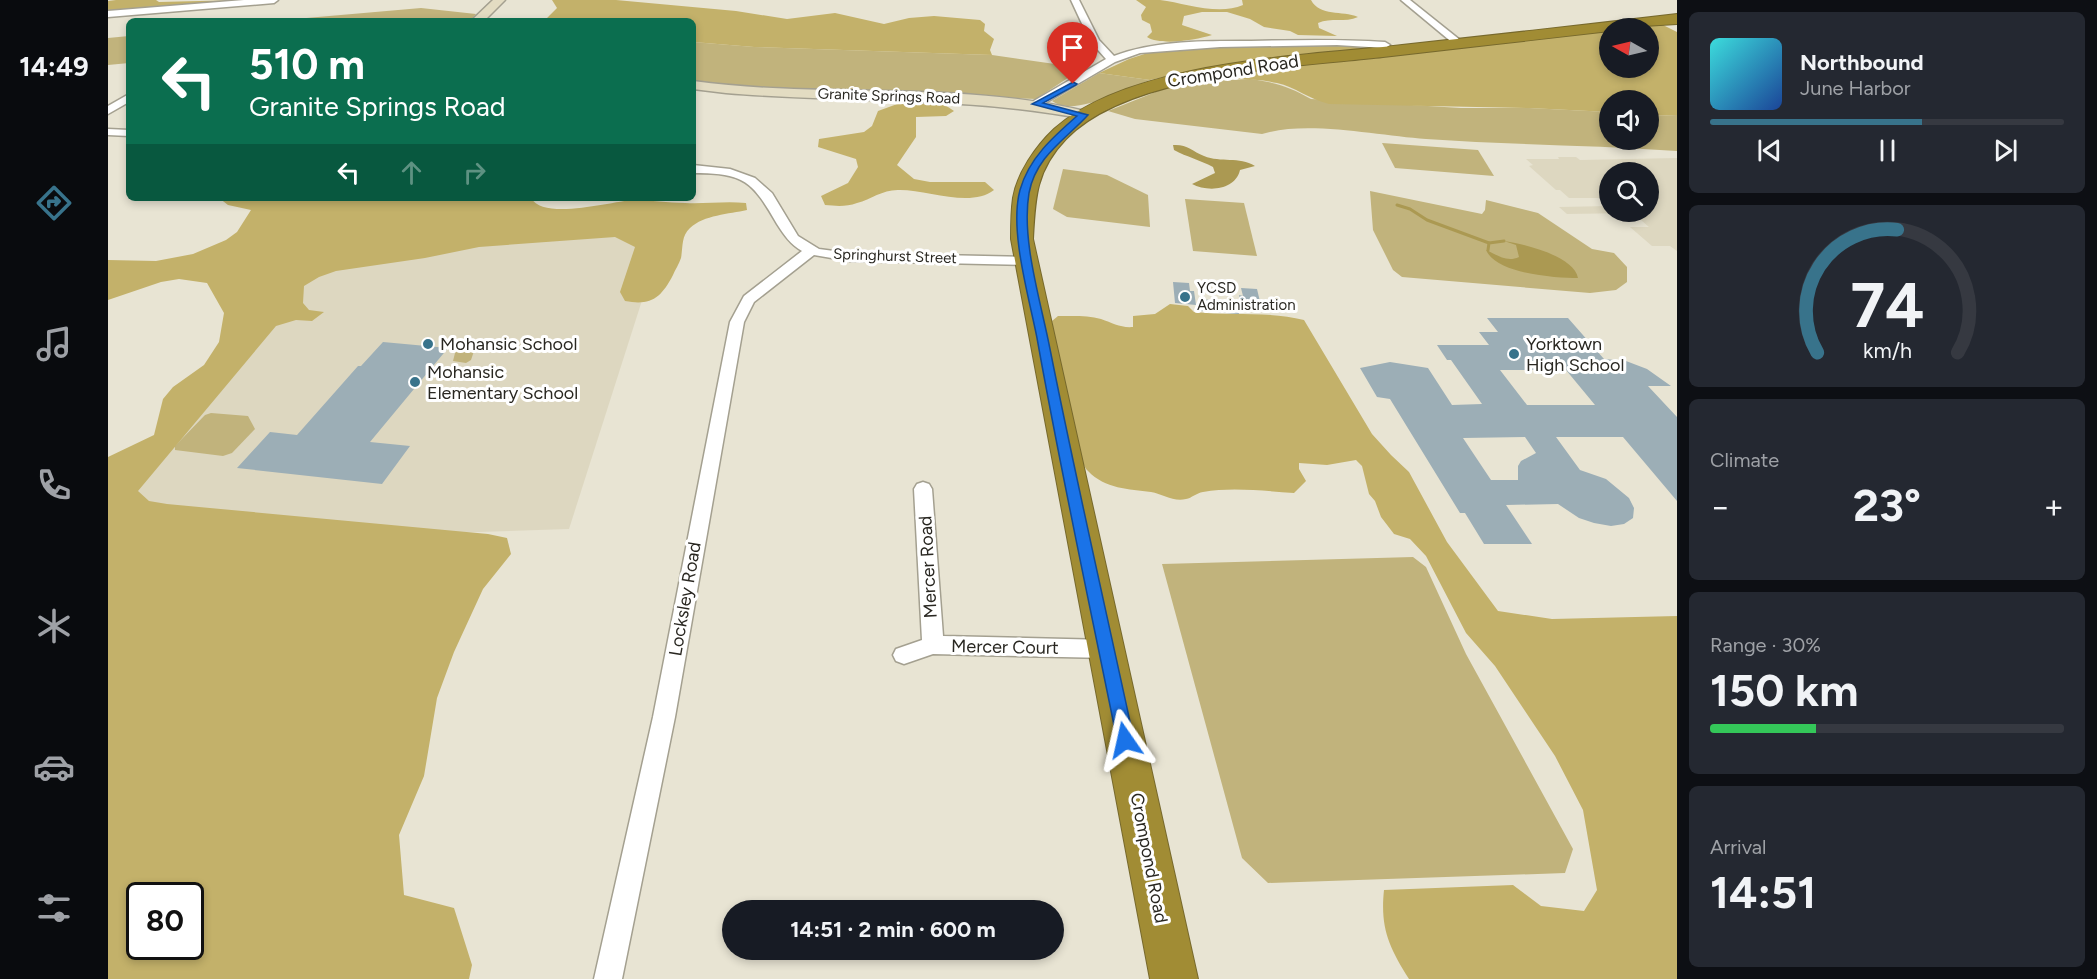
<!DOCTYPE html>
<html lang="en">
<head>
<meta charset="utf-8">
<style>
	:root { --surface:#171b24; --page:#242831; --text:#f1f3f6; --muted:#9ea1a6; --line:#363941; --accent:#38738b }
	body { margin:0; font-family:Figtree,sans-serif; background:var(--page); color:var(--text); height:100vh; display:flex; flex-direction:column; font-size:22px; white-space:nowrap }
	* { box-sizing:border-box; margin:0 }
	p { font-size:20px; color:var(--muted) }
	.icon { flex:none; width:33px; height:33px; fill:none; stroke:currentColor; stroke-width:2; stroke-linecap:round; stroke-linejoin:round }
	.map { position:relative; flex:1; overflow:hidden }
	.side { display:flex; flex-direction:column; gap:12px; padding:12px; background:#0d0f14; width:420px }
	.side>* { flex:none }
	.top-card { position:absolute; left:18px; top:18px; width:570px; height:183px; border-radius:9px; box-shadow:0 3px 9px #0003; background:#0b6e4f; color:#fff; overflow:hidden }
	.needle { width:39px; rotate:278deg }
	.buttons { position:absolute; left:1491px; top:18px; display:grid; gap:12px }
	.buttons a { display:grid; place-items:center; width:60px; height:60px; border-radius:50%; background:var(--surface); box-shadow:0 3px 9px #0003; font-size:30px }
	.speed { position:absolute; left:18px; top:882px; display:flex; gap:12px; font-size:30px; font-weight:700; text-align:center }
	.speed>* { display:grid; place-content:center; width:78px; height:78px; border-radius:50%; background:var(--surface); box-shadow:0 3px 9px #0003; line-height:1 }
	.speed .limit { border:3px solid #111; border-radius:9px; background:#fff; color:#111 }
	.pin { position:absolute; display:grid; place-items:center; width:51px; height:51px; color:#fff; margin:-62px -26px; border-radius:50% 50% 50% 0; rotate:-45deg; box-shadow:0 0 6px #0007 }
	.pin .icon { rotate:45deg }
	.me { position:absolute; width:66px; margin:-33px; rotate:349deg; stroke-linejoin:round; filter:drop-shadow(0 0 4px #0008) }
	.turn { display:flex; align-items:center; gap:21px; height:126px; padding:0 24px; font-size:27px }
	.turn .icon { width:78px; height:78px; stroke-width:2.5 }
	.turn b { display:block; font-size:42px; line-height:51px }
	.lanes { display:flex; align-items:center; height:57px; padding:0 24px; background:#0003; justify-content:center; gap:30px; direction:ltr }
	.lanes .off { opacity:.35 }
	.big { font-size:45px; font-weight:700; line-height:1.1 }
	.side .widget { flex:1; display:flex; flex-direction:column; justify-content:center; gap:9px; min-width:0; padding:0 21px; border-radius:9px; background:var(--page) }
	.side .dial { align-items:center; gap:0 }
	.dial svg { height:156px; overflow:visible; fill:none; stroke:var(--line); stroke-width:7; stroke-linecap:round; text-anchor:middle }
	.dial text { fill:var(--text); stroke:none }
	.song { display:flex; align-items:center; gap:18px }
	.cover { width:72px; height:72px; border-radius:9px; background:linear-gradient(135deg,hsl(180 70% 55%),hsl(220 70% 35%)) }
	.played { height:6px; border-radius:3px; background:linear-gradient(90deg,var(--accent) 60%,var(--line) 60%) }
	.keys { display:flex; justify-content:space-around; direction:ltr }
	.heat { display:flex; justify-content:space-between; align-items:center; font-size:33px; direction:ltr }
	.charge { height:9px; border-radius:4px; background:linear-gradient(90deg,#34c759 30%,var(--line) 0) }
	.trip { position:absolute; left:614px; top:900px; width:342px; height:60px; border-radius:30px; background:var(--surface); box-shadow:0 3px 9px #0003; font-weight:700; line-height:60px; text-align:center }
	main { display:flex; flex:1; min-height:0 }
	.tabs { display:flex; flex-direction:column; width:108px; justify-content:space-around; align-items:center; background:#090b0e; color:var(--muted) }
	.tabs .icon { width:42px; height:42px }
	.tabs .current { color:var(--accent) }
	.tabs b { font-size:27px; color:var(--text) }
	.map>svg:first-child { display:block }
</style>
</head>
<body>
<main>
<nav class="tabs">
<b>14:49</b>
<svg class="icon current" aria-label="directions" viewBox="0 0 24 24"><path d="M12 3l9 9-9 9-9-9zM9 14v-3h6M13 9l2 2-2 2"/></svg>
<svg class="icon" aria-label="music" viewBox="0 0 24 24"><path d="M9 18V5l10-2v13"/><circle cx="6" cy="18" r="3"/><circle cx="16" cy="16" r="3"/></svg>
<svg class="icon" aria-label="phone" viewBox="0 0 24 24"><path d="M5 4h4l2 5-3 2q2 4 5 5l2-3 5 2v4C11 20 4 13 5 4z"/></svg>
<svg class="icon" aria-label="climate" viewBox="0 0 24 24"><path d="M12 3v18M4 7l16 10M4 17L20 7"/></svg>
<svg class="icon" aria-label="car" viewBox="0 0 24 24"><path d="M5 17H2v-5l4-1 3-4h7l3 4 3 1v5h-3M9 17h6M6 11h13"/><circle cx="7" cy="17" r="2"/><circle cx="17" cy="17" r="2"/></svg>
<svg class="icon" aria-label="filters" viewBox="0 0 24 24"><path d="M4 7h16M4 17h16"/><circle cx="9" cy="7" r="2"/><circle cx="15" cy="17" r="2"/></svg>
</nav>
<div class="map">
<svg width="1569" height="979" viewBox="0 0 1569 979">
	<rect width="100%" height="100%" fill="#e8e4d3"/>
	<g fill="#ddd7c0">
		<polygon points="1450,157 1468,157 1472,160 1569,158 1569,251 1562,246 1544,246 1522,227 1541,227 1525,213 1459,214 1451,207 1501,206 1502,212 1540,212 1540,172 1502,172 1501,198 1461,198 1452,190 1448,190 1421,166 1425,165 1418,159 1451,159"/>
		<polygon points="560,219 461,529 308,534 6,502 206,263"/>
	</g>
	<g fill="#c1b37c">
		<polygon points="313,8 368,14 362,21 164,21"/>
		<polygon points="21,36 21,63 0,65 0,38"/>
		<polygon points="585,42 646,47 884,55 975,68 928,99 614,86 585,81"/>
		<path d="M991,73L1042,80C1018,88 966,118 944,101Z"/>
		<path d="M1142,79C1166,82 1183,87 1203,99L1353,108H1421L1501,112L1502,140H1540L1541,116L1569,115V151C1485,145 1402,145 1318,139C1271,136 1199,120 1154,134L1027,119L1000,111L1070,83Z"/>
		<polygon points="1274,143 1370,150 1386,176 1287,168"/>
		<polygon points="955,169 999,175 1040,195 1042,227 959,217 945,209"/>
		<polygon points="1262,191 1374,214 1377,210 1378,200 1430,213 1484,249 1506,253 1519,267 1519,282 1508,290 1482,293 1294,277 1285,270 1265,230"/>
		<polygon points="1077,199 1136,203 1149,256 1085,251"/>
		<polygon points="355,342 369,342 363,360 358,363 345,361 348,349"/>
		<polygon points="103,413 140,416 147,429 124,453 115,456 67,450 67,446 97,415"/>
		<polygon points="1305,557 1318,567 1358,654 1465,849 1457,873 1160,883 1134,858 1054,564"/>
	</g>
	<g fill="#c3b16a" fill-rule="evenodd">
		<polygon points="8,0 48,0 51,2 133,0 0,12 0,1"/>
		<polygon points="444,0 508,0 628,11 679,19 727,13 776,24 801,18 826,16 872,20 877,24 876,31 886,39 882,50 884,55 646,47 585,42 585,21 436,21 449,8"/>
		<path d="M1028,0C1036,0 1044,0 1052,0C1077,3 1110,16 1135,5L1134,0H1203C1212,17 1234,10 1250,17C1237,23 1223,17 1210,23L1211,28L1229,36L1190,35L1182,31L1156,27L1142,19L1119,12H1094L1076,16L1074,25L1104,35C1088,40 1053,46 1039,37L1044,32L1042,24L1034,20L1033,15L1038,7Z"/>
		<path d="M1553,24L1569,32V115L1541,116L1540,100H1502L1501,112L1421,108L1221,104C1201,99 1187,87 1169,83C1137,76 1102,80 1070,83L1136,72L1501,30L1502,68H1540V28H1514Z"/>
		<polygon points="1170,45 1248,45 1276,48 1088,70 1042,80 991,73 1021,59 1052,49"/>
		<path d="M792,103L837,105L846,111L838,116L808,117V137L789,165L806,179L822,182H877L886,190C863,208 820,190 792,190C775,189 764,199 749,203C738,207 728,206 717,205L713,196L740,183L750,167L748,159L710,147L711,139L756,132L764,126L770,111Z"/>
		<path d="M111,198H423C436,221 504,201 526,200C543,200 560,203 577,203C597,204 617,201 638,203L639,210C621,214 596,215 582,228C573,236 575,248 573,258C571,264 567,270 565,275C553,298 543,306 517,301L512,292L527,247L507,237L371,247L317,258L228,271L211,277L196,286L195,303L201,310L216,312L204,321L188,320L168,326L30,491L41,501L59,504L380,534L399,538L403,554L375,589L346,652L329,698L316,776L291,835L296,895L346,908L364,965L361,979H0V457L46,435L55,399L65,387L96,365L111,342L116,313L99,283L71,279L53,282L0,300V260L48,261L85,254L118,240L129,232L143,210L120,205ZM32,896H82V946H32Z"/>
		<path d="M1062,304L1080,306L1086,312C1122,316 1160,311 1196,320L1264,434L1283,455L1301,472L1339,542L1390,611L1444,619L1569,616V979H1301C1281,947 1272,928 1276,890L1405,885L1433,906L1476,911L1489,890L1475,810L1447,756L1387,666L1358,633L1318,556L1302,539L1286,534L1273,517L1267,501L1261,494L1254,466L1248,460L1219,465L1191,463V469L1198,481L1186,493C1156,491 1124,487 1095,492C1088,493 1084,498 1078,499C1065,502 1055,494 1043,492C1021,489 997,489 980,471C964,454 948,348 944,321L950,316C963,316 980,315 993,319C1005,323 1012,328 1025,327V316L1047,314Z"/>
	</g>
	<g fill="#ab9952">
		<path d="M1065,145C1079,144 1084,151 1096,156C1113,163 1131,156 1147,166L1132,170C1127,191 1099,192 1084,184L1107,173L1105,167C1092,160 1079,157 1066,150Z"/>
		<path d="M1396,241C1416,244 1466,256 1470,278C1448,278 1388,274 1378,250C1388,254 1398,263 1411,257L1408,245Z"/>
	</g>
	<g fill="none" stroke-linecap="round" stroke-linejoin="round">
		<g stroke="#ab9952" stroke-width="3">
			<polyline points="1289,205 1302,209 1319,220 1381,243"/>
			<polyline points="1380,250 1381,243 1396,241"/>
		</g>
	</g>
	<g fill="#9caeb6" fill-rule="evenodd">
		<polygon points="1065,282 1081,283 1082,291 1086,291 1088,305 1067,303"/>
		<polygon points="1133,288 1149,289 1154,310 1134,309 1131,295 1135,296"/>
		<polygon points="1091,299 1128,302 1131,314 1093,311"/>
		<path d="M1379,318H1460L1496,359L1518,361L1539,369L1563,386H1540L1569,417V501L1515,437H1448L1472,470L1498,479L1521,498L1526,508L1525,518L1516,524L1503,526L1486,523L1471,518L1450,504L1398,505L1424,544H1376L1357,513H1352L1282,399L1269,397L1252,368L1282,362L1320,368L1344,405L1374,404L1343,360H1339L1329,345H1381L1371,332H1390ZM1392,370H1458L1487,405H1419ZM1417,437L1428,453L1413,461L1410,466V480H1383L1355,438Z"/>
		<polygon points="275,342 340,348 262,442 302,446 274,484 129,468 162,432 189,435 250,366 253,366"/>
	</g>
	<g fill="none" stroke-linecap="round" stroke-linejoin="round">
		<defs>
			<g id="street">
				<polygon points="136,0 170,0 166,3 0,17 0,11"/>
				<path d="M963,0H971L991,40L1006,56C1048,40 1098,41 1143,41C1188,40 1232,39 1277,42L1282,45L1277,48L1229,45L1112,47L1032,53L1007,62L932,106H924V102L998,59L982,41Z"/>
				<polygon points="1293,0 1302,0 1352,40 1352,44 1346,44"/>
				<polygon points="21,94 21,102 0,114 0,106"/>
				<polygon points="0,129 21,130 21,136 0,135"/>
				<path d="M585,165L622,169L647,178L664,193L690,236L711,249L741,253L918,257L925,261L918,265L741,261L706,255L646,302L636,322L567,717L514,979H486L545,717L622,322L636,296L694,251C683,245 676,235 669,224C644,181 637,173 585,173Z"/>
				<polygon points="815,482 821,484 824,489 835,636 999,640 1006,643 1010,649 1006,655 999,658 825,654 796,664 788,661 785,655 788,649 814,640 806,489 809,484"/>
			</g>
			<g id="secondary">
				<polygon points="385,0 397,0 376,21 363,21"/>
				<path d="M585,81C716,99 851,80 981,112L983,115L976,119C857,96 738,103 618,93L585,89Z"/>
			</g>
			<path id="highway" d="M1569,14V24L1502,28V31C1426,40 1351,48 1275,57C1188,67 1021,73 958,139C928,170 927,198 925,239L1090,979H1042L903,239C903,226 903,212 905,198C909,173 928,146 946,129C1022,61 1195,56 1294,45C1386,35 1477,25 1569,14Z"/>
		</defs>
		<use href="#street" stroke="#a4a090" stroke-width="3"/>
		<use href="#secondary" stroke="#a4a090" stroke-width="3"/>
		<use href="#highway" stroke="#77692d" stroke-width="2"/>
		<use href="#street" fill="#fff" fill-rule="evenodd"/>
		<use href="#secondary" fill="#e3dcc2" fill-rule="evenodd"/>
		<use href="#highway" fill="#a18c34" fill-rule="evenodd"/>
	</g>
	<path fill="#1a73e8" stroke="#114b97" stroke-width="1.5" d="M965,82L969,84L968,85L935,103L980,115C957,140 928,156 921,193C913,240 933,302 942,349C968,480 998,610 1026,740L1023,746L1017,748L1011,746L1009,740C982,606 953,473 929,338C921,297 901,230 912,190C921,158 945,137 969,116L924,104Z"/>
	<g fill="#38738b" stroke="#fff" stroke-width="2">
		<circle cx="1077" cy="297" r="6"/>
		<circle cx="320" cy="344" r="6"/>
		<circle cx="1406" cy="354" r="6"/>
		<circle cx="307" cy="382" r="6"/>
	</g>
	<g text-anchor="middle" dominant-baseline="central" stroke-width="6" stroke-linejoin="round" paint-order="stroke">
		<g font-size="15" fill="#292721" stroke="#fff">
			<text transform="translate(781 96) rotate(2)">Granite Springs Road</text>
			<text transform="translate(787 256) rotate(2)">Springhurst Street</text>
		</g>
		<g font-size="15" fill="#292721" stroke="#fff" text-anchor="start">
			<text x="1089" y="288">YCSD<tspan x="1089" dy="17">Administration</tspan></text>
		</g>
		<g font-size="18" fill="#292721" stroke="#fff">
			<text transform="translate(1125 71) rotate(-9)">Crompond Road</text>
			<text transform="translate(820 567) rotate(-93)">Mercer Road</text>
			<text transform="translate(577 599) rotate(-80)">Locksley Road</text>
			<text transform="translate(897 647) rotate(1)">Mercer Court</text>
			<text transform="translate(1041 858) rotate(79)">Crompond Road</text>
		</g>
		<g font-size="18" fill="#292721" stroke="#fff" text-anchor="start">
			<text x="332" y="344">Mohansic School</text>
			<text x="1418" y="344">Yorktown<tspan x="1418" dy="21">High School</tspan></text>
			<text x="319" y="372">Mohansic<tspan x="319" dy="21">Elementary School</tspan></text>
		</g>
	</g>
</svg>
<div class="buttons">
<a><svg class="needle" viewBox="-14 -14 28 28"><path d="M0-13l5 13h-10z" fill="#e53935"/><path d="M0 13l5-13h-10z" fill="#9ea1a6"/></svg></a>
<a><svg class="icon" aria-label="sound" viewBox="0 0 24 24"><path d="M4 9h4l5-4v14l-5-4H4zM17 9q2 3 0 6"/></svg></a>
<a><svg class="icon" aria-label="search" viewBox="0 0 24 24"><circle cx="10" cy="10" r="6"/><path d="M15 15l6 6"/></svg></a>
</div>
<div class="speed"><div class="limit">80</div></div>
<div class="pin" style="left:965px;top:84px;background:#d93025"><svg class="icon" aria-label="arrive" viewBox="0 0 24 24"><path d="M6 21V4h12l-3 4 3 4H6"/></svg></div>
<svg class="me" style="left:1017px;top:740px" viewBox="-20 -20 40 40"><path d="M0-17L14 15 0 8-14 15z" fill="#1a73e8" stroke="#fff" stroke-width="4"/></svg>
<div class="trip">14:51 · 2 min · 600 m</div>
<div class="top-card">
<div class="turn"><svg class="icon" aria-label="left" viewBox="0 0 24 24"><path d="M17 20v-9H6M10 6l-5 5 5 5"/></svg><div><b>510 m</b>Granite Springs Road</div></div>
<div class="lanes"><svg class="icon" aria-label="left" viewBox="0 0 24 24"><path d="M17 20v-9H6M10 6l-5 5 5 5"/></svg><svg class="icon off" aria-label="ahead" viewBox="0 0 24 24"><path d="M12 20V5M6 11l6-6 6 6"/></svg><svg class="icon off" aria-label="right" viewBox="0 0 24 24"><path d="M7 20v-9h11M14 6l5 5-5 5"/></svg></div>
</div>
</div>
<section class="side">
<div class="widget">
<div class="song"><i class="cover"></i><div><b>Northbound</b><p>June Harbor</p></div></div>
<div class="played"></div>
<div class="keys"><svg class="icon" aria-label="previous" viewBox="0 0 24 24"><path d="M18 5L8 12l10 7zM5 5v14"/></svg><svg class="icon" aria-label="pause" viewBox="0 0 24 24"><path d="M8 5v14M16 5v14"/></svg><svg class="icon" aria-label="next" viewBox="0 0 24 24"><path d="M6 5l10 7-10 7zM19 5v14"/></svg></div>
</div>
<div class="widget dial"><svg viewBox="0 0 100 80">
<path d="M14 69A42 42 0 1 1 86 69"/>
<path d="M14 69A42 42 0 0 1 55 6" stroke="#38738b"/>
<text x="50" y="56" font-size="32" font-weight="700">74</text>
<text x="50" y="72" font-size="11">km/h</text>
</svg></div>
<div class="widget"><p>Climate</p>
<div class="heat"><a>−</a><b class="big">23°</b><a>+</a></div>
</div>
<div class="widget"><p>Range · 30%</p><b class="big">150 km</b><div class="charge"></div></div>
<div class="widget"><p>Arrival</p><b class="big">14:51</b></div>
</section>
</main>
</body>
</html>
